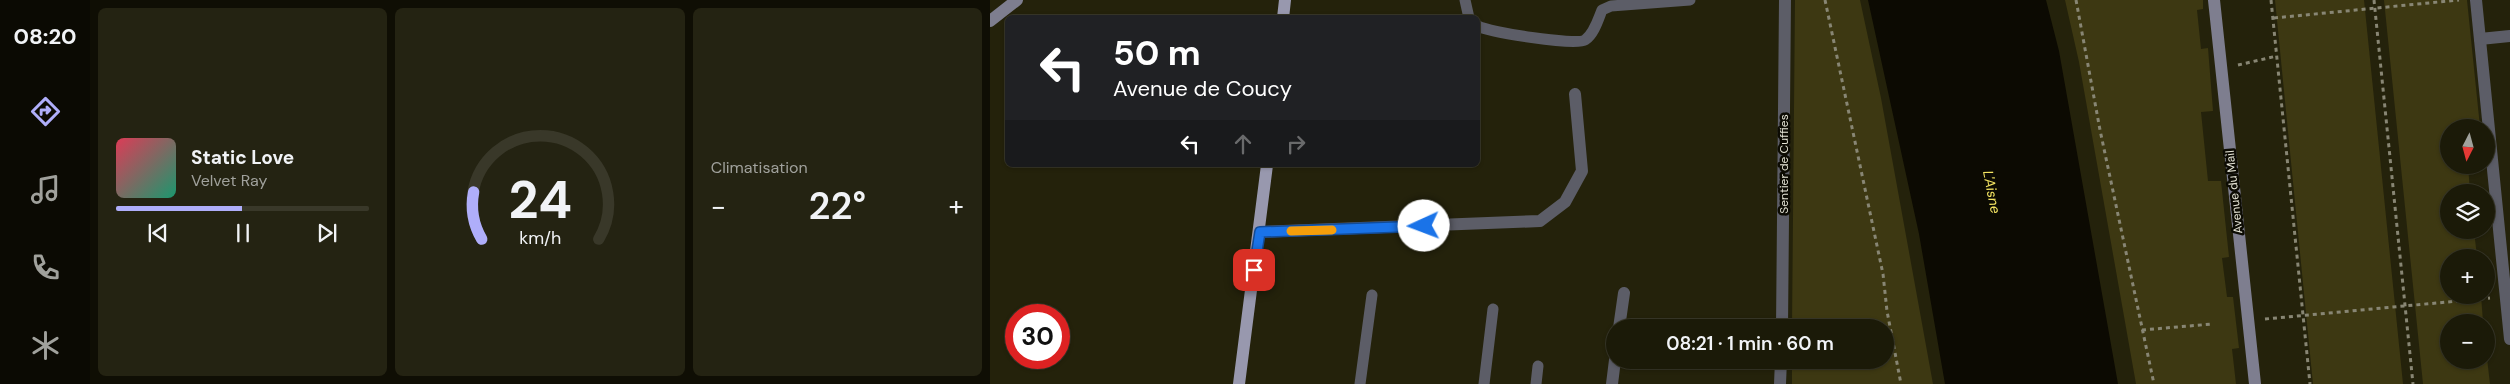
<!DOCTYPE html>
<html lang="fr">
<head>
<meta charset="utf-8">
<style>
	:root { --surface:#1b1a08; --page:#242312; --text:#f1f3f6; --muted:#a0a19c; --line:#393829; --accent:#afaefa }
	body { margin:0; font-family:"DM Sans",sans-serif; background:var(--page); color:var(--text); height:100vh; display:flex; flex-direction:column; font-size:19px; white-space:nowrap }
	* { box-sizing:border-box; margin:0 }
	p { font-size:16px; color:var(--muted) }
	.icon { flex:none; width:28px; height:28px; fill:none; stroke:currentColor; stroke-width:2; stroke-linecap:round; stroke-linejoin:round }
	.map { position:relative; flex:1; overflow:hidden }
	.drawer { display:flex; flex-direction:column; gap:8px; padding:8px; background:#0f0e04; width:900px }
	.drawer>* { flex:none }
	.top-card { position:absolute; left:15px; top:15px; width:475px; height:152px; border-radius:8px; box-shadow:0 1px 4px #0004,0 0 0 1px var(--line); background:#202124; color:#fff; overflow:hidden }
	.needle { width:32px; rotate:186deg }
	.buttons { position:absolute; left:1450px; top:119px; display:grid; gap:10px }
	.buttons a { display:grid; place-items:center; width:55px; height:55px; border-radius:50%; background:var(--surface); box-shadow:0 1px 4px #0004,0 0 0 1px var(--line); font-size:25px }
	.speed { position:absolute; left:15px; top:304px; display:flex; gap:10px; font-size:25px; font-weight:700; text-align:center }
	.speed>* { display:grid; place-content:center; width:65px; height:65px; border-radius:50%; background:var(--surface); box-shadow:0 1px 4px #0004,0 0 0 1px var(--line); line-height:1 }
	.speed .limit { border:8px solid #d22; background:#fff; color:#111 }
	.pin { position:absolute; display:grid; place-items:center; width:42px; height:42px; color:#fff; margin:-21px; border-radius:10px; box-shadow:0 2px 8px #0006 }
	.me { position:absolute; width:55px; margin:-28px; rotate:268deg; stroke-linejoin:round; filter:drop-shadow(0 0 4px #0008) }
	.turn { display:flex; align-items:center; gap:18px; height:105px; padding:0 25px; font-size:22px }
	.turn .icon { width:65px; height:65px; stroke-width:2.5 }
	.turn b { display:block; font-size:35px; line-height:42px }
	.lanes { display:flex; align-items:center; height:48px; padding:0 25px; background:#0003; justify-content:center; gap:25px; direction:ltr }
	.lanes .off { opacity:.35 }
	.big { font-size:38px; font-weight:600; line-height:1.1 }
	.drawer .widget { flex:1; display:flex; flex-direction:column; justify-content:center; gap:8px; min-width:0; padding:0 18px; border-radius:8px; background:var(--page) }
	.drawer .dial { align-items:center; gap:0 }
	.dial svg { height:130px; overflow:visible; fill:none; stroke:var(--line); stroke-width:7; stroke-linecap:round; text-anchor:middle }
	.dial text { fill:var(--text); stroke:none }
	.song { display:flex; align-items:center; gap:15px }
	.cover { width:60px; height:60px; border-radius:8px; background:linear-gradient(135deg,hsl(350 70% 55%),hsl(160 70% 35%)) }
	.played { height:5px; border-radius:2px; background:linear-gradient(90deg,var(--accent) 50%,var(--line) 50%) }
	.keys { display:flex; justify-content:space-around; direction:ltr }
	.heat { display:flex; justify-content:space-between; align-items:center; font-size:28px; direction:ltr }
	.drawer .tiles { flex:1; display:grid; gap:8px; grid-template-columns:repeat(3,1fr) }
	.trip { position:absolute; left:616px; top:319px; width:288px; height:50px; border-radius:25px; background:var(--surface); box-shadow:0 1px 4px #0004,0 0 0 1px var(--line); font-weight:600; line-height:50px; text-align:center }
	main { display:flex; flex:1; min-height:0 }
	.dock { display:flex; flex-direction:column; width:90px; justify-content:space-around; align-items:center; background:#0b0a03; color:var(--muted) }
	.dock .icon { width:35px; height:35px }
	.dock .selected { color:var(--accent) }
	.dock b { font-size:22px; color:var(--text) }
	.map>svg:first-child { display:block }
</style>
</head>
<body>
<main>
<nav class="dock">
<b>08:20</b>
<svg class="icon selected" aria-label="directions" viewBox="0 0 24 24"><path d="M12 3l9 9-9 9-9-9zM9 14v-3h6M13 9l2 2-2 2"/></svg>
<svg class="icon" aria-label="music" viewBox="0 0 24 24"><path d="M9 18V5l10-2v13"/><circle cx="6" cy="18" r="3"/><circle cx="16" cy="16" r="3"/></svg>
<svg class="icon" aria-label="phone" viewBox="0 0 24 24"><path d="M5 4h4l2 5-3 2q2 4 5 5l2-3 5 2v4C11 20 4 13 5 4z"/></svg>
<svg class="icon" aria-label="climate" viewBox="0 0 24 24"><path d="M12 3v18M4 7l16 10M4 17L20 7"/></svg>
</nav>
<section class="drawer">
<div class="tiles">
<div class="widget">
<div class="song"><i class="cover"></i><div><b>Static Love</b><p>Velvet Ray</p></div></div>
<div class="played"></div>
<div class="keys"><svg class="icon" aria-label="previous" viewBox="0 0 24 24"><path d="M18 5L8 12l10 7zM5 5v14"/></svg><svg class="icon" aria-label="pause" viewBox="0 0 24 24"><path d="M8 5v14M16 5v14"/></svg><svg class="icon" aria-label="next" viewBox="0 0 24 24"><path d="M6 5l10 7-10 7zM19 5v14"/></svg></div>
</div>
<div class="widget dial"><svg viewBox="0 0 100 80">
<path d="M14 69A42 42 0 1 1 86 69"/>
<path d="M14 69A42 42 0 0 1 9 40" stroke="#afaefa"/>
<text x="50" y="56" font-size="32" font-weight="700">24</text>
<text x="50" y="72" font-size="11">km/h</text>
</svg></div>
<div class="widget"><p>Climatisation</p>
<div class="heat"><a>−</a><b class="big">22°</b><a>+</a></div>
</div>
</div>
</section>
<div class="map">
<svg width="1520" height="384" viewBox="0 0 1520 384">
	<rect width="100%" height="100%" fill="#24220b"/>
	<g fill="#3d3812">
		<polygon points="805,0 870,0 891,98 943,384 802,384 802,360 895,360 895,328 802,327"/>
		<polygon points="1075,0 1213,0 1213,9 1207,10 1211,49 1218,48 1223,111 1211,112 1218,181 1231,181 1239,257 1232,258 1237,297 1243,297 1249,348 1242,349 1246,384 1146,384 1089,62"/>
		<polygon points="1285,0 1374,0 1413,384 1323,384"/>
		<polygon points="1394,0 1477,0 1490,127 1459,128 1459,165 1478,165 1480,192 1459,192 1459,230 1484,230 1487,257 1459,258 1459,295 1491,295 1493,322 1459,322 1459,360 1496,360 1496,350 1500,384 1433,384"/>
	</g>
	<polygon fill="#0c0a02" points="878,0 1056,0 1069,51 1128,384 955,384 929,234"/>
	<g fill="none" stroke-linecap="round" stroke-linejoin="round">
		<g stroke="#888674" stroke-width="3" stroke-dasharray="4 4" stroke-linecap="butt">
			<polyline points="835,0 893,274 897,311 911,384"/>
			<polyline points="1086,0 1110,130 1164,384"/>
			<polyline points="1281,0 1320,384"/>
			<polyline points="1384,0 1423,384"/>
			<polyline points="1284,18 1469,0"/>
			<polyline points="1248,65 1287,56"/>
			<polyline points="1275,319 1500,298"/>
			<polyline points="1152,330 1222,324"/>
		</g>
		<g stroke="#5c5d67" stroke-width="11">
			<polyline points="475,0 479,18"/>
			<path d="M488,26C498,32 586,46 595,40C604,34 608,20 612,10L621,6L700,0"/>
			<polyline points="370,384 382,295"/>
			<polyline points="494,384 503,309"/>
			<polyline points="546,384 548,366"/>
		</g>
		<g stroke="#5c5d67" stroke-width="12">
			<polyline points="1486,0 1520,339"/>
			<polyline points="1490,39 1520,36"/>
			<polyline points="270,232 550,221 575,202 592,171 585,94"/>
			<polyline points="629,328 634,293"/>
			<polyline points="792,328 795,0"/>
			<polyline points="622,384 625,360"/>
			<polyline points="790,384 791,360"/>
		</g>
		<g stroke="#7e7e8f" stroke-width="12">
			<polyline points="1224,0 1265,384"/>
			<polyline points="0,21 27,0"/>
		</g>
		<g stroke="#9898ae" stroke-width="12">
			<polyline points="293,18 295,0"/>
			<polyline points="249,384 277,165"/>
		</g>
	</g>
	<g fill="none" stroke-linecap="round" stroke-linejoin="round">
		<defs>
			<polyline id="route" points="264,270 270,232 434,226"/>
		</defs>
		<use href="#route" stroke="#114b97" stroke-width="12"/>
		<use href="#route" stroke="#1a73e8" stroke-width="9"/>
		<polyline stroke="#f59e0b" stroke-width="9" points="301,231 342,230"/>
	</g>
	<g text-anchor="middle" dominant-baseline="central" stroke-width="5" stroke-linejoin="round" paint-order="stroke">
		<g font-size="12" fill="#e6e5d7" stroke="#0c0b03">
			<text transform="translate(794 164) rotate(-90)">Sentier de Cuffies</text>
			<text transform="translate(1244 192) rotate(-96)">Avenue du Mail</text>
		</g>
		<g font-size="14" font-style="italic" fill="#f4e462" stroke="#0c0b03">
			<text transform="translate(1002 192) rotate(79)">L'Aisne</text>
		</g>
	</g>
</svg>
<div class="buttons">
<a><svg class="needle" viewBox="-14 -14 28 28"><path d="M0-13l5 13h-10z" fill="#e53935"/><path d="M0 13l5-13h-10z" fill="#a0a19c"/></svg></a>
<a><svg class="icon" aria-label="layers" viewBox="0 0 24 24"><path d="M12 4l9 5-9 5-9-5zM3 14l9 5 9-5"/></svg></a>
<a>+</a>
<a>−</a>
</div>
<div class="speed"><div class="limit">30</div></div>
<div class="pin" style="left:264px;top:270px;background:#d93025"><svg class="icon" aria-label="arrive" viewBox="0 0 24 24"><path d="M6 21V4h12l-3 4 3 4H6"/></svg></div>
<svg class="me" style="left:434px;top:226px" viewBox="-20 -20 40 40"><circle r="19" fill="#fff"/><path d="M0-13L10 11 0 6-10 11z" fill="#1a73e8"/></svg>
<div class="trip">08:21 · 1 min · 60 m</div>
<div class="top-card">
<div class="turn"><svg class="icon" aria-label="left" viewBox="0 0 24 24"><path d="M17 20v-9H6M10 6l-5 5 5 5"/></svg><div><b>50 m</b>Avenue de Coucy</div></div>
<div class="lanes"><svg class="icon" aria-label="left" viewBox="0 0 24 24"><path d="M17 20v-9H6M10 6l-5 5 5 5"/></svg><svg class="icon off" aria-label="ahead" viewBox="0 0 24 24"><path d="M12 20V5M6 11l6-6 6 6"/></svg><svg class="icon off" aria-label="right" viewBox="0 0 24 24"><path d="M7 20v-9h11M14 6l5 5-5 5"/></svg></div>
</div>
</div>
</main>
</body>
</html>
